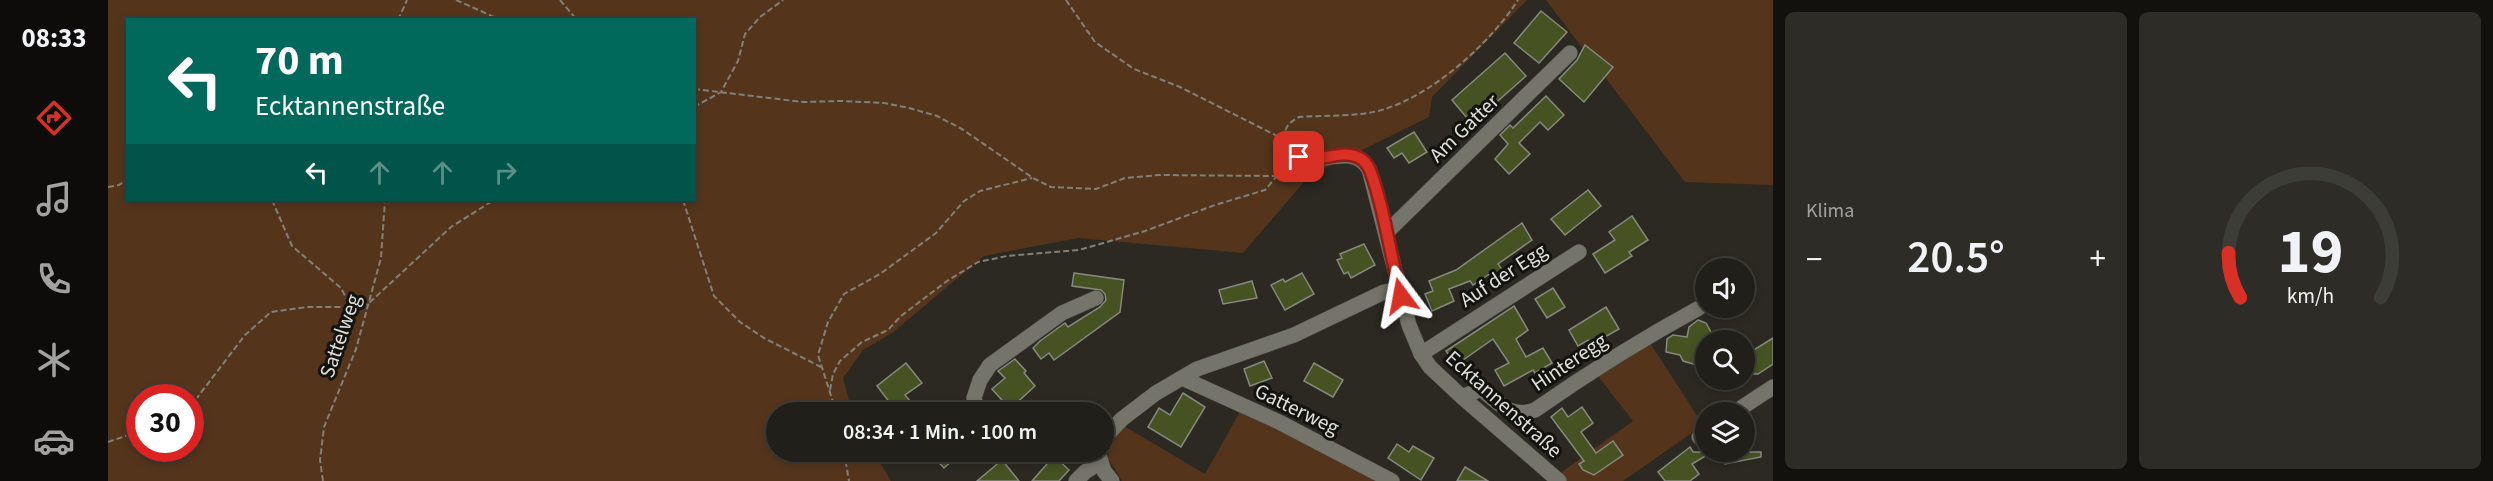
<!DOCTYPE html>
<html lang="de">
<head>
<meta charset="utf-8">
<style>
	:root { --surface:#201f19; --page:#2d2c26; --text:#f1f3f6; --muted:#a2a2a2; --line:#3d3d38; --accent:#d93025 }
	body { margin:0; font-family:"Source Sans 3",sans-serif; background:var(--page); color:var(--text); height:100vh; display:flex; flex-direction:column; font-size:22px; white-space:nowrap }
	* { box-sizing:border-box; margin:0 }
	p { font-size:20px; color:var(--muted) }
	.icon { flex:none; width:33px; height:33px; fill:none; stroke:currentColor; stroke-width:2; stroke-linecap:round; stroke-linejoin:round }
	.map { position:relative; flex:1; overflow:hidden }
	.sheet { display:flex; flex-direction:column; gap:12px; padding:12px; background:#12110e; width:720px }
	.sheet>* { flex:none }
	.guide { position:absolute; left:18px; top:18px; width:570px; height:183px; border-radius:0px; box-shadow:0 3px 9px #0003,0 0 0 2px var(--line); background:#00695c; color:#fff; overflow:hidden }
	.controls { position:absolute; left:1587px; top:258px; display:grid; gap:12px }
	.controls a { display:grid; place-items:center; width:60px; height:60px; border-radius:50%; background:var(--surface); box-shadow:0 3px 9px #0003,0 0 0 2px var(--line); font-size:30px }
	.speed { position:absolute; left:18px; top:384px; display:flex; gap:12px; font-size:30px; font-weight:700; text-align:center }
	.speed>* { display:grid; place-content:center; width:78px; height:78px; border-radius:50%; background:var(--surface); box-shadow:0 3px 9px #0003,0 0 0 2px var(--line); line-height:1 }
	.speed .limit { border:9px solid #d22; background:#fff; color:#111 }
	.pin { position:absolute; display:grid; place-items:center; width:51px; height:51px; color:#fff; margin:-26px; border-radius:12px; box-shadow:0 3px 9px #0006 }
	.me { position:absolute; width:66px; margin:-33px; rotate:347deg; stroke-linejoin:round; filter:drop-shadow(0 0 4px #0008) }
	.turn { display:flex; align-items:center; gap:21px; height:126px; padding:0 30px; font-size:27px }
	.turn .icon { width:78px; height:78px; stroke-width:2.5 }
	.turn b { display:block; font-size:42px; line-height:51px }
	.lanes { display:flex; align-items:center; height:57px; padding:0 30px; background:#0003; justify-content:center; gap:30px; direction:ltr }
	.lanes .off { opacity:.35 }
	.big { font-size:45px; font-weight:600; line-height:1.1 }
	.sheet .widget { flex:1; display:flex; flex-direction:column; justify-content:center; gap:9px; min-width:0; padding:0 21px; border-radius:9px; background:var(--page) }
	.sheet .dial { align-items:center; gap:0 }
	.dial svg { height:156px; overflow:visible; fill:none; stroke:var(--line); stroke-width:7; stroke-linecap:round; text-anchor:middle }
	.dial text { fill:var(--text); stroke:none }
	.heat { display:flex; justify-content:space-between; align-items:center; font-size:33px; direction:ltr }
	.sheet .tiles { flex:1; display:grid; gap:12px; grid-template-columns:repeat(2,1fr) }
	.trip { position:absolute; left:658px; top:402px; width:348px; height:60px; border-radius:30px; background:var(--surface); box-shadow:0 3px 9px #0003,0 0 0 2px var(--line); font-weight:600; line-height:60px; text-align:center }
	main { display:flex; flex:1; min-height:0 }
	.tab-bar { display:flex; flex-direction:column; width:108px; justify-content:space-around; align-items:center; background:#0d0c0a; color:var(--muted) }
	.tab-bar .icon { width:42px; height:42px }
	.tab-bar .on { color:var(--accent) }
	.tab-bar b { font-size:27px; color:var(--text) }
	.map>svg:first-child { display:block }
</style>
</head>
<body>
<main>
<nav class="tab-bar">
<b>08:33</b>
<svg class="icon on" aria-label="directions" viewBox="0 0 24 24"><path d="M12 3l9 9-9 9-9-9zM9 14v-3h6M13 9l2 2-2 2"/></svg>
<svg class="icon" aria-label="music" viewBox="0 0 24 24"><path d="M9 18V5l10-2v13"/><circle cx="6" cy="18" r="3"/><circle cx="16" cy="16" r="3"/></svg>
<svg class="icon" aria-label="phone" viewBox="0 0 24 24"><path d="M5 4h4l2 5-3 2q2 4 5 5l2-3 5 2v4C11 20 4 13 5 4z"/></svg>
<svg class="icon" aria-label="climate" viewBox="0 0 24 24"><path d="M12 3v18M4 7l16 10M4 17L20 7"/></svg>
<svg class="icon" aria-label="car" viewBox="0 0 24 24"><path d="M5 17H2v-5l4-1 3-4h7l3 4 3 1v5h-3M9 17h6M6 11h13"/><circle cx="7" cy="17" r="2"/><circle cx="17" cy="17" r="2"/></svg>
</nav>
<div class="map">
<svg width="1665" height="481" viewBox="0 0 1665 481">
	<rect width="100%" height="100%" fill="#2b2921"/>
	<g fill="#54351c" fill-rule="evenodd">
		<path d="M0,0H1419L1324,97L1321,117L1201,176L1135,253L970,238L876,256L784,333L755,350L735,378L744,412H669V452H766L783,481H0ZM20,20H586V200H20ZM32,398H82V448H32Z"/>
		<polygon points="1438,0 1665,0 1665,185 1577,182"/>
		<polygon points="1542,343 1595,425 1515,481 1441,481 1525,421 1490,376"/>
		<polygon points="1133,410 1274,481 1014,481 1000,458 1002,445 1016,426 1097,474"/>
	</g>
	<g fill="#475223" stroke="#868980" stroke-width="1.5">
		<polygon points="1433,11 1459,32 1431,63 1406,43"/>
		<polygon points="1477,45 1505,67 1476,102 1451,79 1469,60"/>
		<polygon points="1397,53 1418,76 1364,124 1344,100"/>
		<polygon points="1438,96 1456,115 1440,130 1432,122 1411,143 1422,154 1401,174 1387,159 1400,144 1392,135 1402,125 1405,128"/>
		<polygon points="1306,132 1319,152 1301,163 1294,153 1286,158 1279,148"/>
		<polygon points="1480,190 1493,206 1457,235 1443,219"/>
		<polygon points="1524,216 1540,240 1521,252 1524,256 1497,273 1485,254 1507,240 1501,232"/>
		<polygon points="1414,223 1424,240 1390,264 1400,278 1390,285 1383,273 1365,285 1362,281 1341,289 1346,301 1324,311 1317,294 1325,291 1321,281 1348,270"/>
		<polygon points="1256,244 1267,265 1243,278 1240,272 1236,274 1229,260 1234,258 1232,254"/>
		<polygon points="966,273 1016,280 1012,312 946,360 941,353 933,359 925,348 932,341 957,323 960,327 992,307 998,300 997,294 993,290 964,286"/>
		<polygon points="1194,273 1206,294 1177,310 1163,285 1175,279 1177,282"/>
		<polygon points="1144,281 1149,298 1115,304 1111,290"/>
		<polygon points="1445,288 1457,307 1439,318 1427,299"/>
		<polygon points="1406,306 1420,330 1408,339 1418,357 1435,348 1444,363 1427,373 1425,370 1396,386 1387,370 1401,363 1385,339 1348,365 1338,351"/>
		<polygon points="1498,307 1511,329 1483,345 1480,340 1470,346 1461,330"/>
		<polygon points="1590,320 1598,323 1604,334 1603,340 1598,340 1598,362 1592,366 1575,361 1572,355 1558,352 1559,339 1565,335 1579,337 1581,327"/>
		<polygon points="1665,338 1665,364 1650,374 1636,374 1636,360 1644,351"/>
		<polygon points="907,359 918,371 916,373 927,386 902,409 884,389 897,378 890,371"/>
		<polygon points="1156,361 1164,378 1142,386 1136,369"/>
		<polygon points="798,363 814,383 797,395 811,412 789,412 769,386"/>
		<polygon points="1206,363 1235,380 1225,397 1196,381"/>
		<polygon points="1075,393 1097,407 1073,447 1040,427 1051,408 1062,415"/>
		<polygon points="1474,407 1485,423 1473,432 1488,453 1505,441 1515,455 1486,475 1475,470 1471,464 1476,461 1443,417 1454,408 1460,417"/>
		<polygon points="1289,444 1301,452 1305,446 1326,458 1313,480 1280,458"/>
		<polygon points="1582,447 1585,452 1604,452 1584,464 1591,474 1582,481 1557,481 1550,472"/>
		<polygon points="821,452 854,452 836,468"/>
		<polygon points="1609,452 1653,452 1653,457 1617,464"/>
		<polygon points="946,456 961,470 951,481 924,481"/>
		<polygon points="894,460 911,481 869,481"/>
		<polygon points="1357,467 1380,481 1349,481"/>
	</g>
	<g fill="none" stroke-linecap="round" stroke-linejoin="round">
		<defs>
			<g id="minor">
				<path d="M1191,157C1215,166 1243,142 1261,169L1301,325L1313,354L1322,367L1354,397L1451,481"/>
				<polyline points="1278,233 1462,53"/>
				<polyline points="1313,354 1471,252"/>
				<polyline points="1074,378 1171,422 1284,481"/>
				<path d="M1354,397L1373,389C1391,403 1402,419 1427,410C1480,373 1534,339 1591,308"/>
				<polyline points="870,412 866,398 872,380 882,365 954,313 988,298"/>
				<polyline points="1627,412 1665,387"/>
				<polyline points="1591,437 1598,432"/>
				<polyline points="996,438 1014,419 1048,393 1089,369 1186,335 1276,292 1291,289"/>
				<polyline points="964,452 992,462"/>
				<polyline points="990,452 996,471 1004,481"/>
				<polyline points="968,481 977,472 992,462"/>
			</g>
		</defs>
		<use href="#minor" stroke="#484741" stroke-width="16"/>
		<g stroke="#818079" stroke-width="2" stroke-dasharray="6 3" stroke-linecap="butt">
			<polyline points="348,0 393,20"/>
			<polyline points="452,0 469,20"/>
			<polyline points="958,0 987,42 1026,69 1072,87 1177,140"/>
			<polyline points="290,20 299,0"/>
			<polyline points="586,89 695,102 733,101 776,103 801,108 829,116 854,129 925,178 943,187 988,189 1017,178 1051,175 1169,176 1180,171 1184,167"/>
			<polyline points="586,107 613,92 630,61 637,34 652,17 675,0"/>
			<path d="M1180,148C1174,133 1176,125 1191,117C1217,115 1253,117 1277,109C1327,93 1382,43 1410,0"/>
			<polyline points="0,187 11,185 20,179"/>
			<polyline points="164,200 184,246 233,288 243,307"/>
			<polyline points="575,200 606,296 632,322 656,338 713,367"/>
			<polyline points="722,390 725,374 732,361 754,342 780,330 793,316 839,281 870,262 899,256 971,250 1037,231 1107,205 1157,190 1169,176"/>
			<polyline points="82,407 137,335 163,312 199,307 243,307 260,304 343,227 386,200"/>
			<polyline points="731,412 725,402 710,355 720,322 736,294 772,274 828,233 856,201 872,191 924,178"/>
			<polyline points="0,442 32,431"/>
			<polyline points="736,452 741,481"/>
			<polyline points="215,481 212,460 216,427 248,349 273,258 277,200"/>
		</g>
		<use href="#minor" stroke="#75746a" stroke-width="15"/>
	</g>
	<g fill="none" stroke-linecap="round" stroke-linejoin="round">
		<defs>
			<path id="route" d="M1191,157C1210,164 1231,149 1250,157C1255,159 1260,165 1262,170C1277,210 1282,255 1293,296"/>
		</defs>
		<use href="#route" stroke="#8d1f18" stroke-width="15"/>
		<use href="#route" stroke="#d93025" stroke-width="10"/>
	</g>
	<g text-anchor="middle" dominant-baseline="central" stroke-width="6" stroke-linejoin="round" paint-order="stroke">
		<g font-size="21" fill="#e0dfda" stroke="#12120e">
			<text transform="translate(1356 128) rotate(-44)">Am Gatter</text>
			<text transform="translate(1395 275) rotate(-33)">Auf der Egg</text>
			<text transform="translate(232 336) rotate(-71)">Sattelweg</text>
			<text transform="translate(1461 362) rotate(-34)">Hinteregg</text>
			<text transform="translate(1396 404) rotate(42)">Ecktannenstraße</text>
			<text transform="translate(1189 409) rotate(26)">Gatterweg</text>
		</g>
	</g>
</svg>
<div class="controls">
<a><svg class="icon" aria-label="sound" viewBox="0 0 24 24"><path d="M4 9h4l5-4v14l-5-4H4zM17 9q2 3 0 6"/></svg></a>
<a><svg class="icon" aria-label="search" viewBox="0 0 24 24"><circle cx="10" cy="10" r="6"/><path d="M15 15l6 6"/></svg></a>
<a><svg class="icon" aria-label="layers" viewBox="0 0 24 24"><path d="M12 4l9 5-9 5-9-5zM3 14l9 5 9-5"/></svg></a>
</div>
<div class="speed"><div class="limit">30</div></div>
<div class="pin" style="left:1191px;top:157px;background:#d93025"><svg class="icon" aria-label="arrive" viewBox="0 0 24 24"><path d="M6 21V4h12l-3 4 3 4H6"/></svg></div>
<svg class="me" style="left:1293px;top:296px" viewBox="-20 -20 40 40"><path d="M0-17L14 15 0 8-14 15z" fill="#d93025" stroke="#fff" stroke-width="4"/></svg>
<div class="trip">08:34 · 1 Min. · 100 m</div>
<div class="guide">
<div class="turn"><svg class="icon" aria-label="left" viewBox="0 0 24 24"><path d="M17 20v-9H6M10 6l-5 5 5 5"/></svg><div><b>70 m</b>Ecktannenstraße</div></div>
<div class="lanes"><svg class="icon" aria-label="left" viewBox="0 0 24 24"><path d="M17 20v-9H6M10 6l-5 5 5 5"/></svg><svg class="icon off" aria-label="ahead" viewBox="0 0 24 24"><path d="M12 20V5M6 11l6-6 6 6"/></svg><svg class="icon off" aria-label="ahead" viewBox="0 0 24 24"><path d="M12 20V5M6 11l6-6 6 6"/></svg><svg class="icon off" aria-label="right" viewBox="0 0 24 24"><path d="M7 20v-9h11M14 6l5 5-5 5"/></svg></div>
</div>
</div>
<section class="sheet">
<div class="tiles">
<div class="widget"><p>Klima</p>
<div class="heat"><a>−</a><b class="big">20.5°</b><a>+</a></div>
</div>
<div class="widget dial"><svg viewBox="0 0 100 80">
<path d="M14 69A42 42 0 1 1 86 69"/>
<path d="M14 69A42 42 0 0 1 8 46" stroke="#d93025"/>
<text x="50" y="56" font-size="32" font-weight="700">19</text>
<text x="50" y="72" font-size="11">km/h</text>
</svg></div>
</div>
</section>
</main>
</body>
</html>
